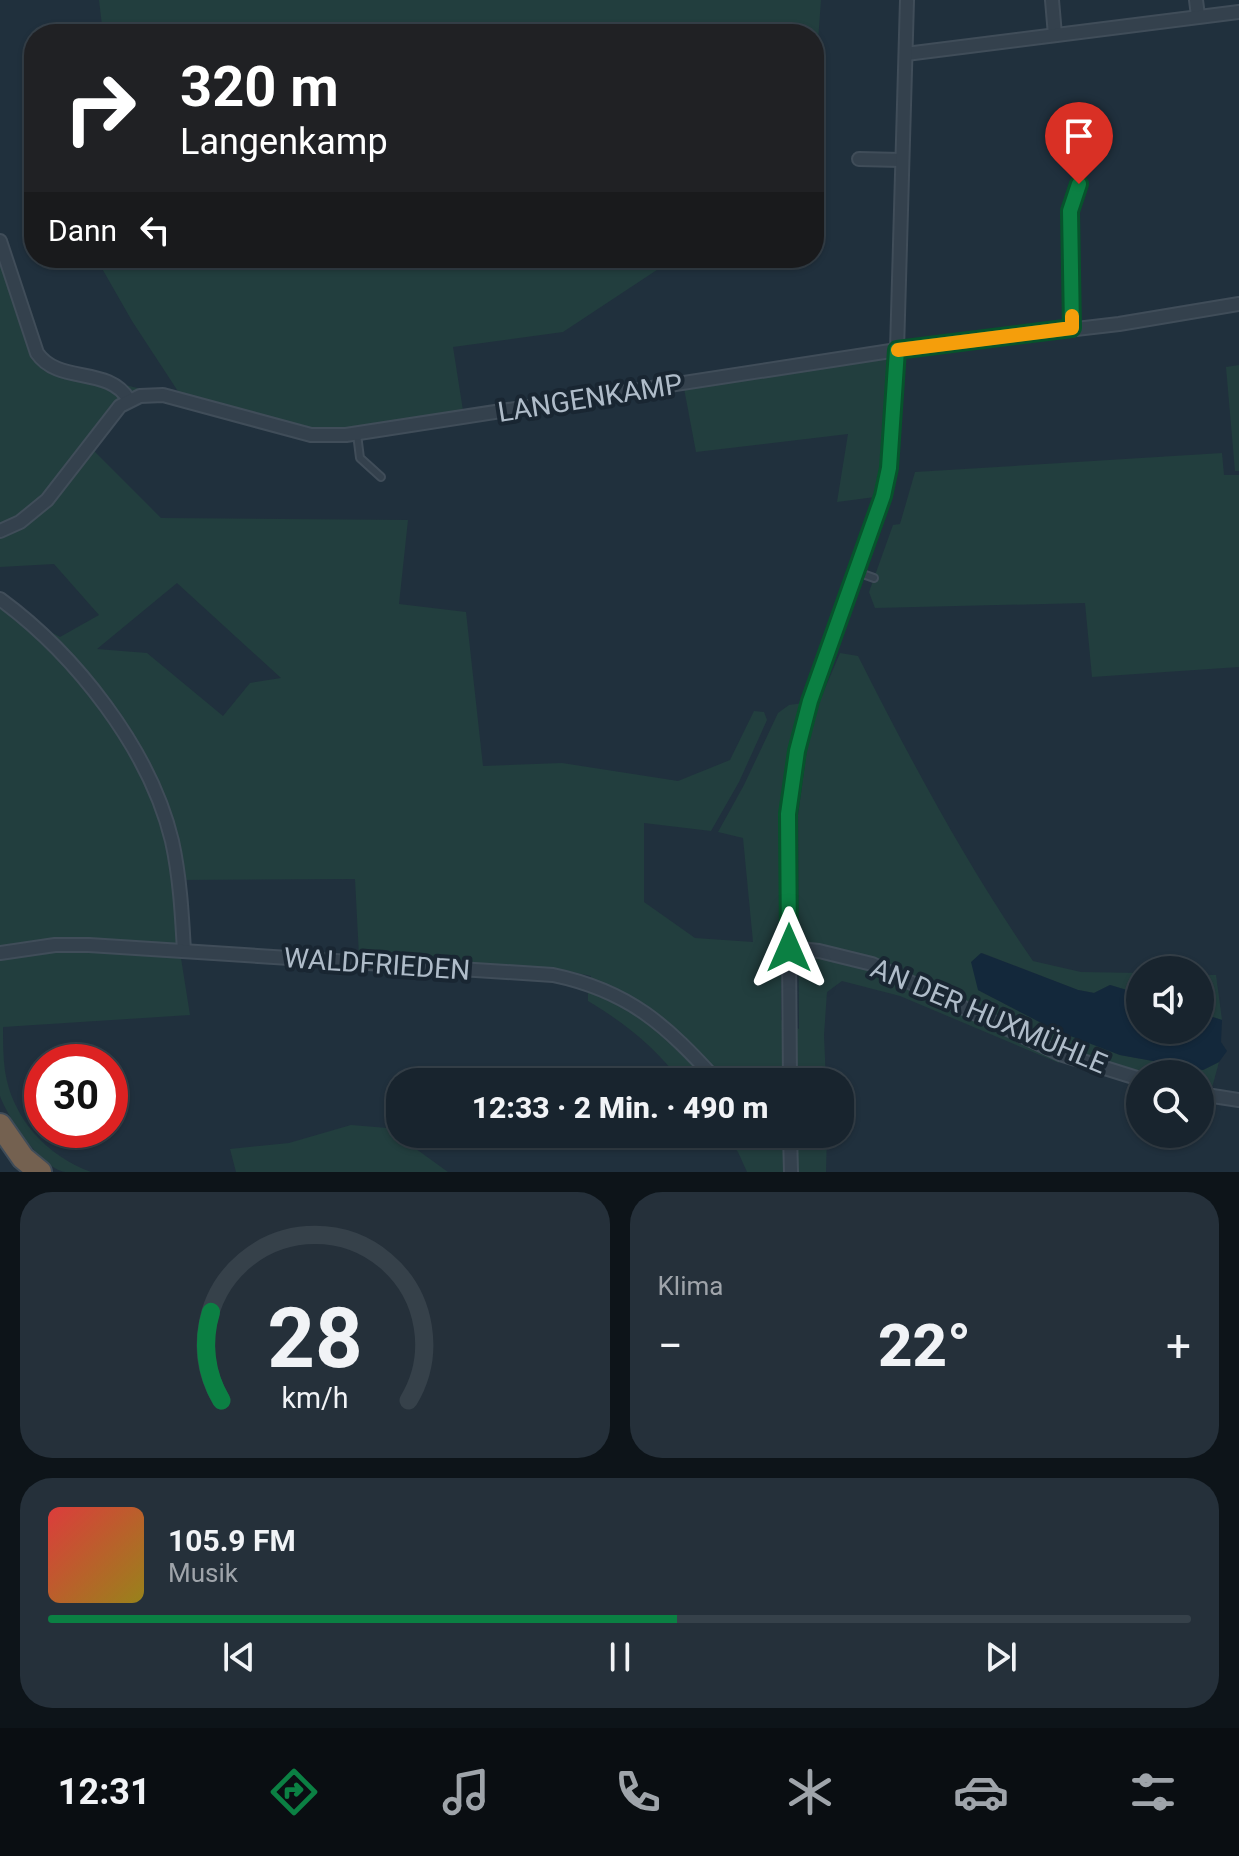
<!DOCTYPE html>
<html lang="de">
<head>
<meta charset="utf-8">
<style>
	:root { --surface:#18242e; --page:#25303a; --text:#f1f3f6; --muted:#9fa4aa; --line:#36414a; --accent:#0b8043 }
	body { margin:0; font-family:Roboto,sans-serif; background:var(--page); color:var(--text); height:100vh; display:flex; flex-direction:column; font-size:30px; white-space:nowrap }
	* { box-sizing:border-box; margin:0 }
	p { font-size:26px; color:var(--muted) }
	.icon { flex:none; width:44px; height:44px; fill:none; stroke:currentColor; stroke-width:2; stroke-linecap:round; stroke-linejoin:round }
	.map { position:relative; height:1172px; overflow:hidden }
	.details { display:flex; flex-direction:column; gap:20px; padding:20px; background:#0d1419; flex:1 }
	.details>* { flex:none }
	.guide { position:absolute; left:24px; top:24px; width:800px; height:244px; border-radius:32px; box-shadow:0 2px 6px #0004,0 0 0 2px var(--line); background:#202124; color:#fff; overflow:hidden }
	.buttons { position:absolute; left:1126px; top:956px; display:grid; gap:16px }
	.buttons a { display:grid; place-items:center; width:88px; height:88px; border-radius:50%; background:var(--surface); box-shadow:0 2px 6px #0004,0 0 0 2px var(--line); font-size:40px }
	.speed { position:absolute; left:24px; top:1044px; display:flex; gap:16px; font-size:40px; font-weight:700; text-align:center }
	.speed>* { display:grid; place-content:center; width:104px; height:104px; border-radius:50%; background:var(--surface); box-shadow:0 2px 6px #0004,0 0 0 2px var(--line); line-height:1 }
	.speed .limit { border:12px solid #d22; background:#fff; color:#111 }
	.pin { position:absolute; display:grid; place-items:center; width:68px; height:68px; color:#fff; margin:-82px -34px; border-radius:50% 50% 50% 0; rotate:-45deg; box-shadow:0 0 8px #0007 }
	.pin .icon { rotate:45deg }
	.me { position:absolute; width:88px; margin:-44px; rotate:0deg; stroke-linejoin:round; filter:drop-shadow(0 0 6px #0008) }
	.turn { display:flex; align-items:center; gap:28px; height:168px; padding:0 24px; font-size:36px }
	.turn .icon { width:104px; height:104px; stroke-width:2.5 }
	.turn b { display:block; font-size:56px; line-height:68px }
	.then { display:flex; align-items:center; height:76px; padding:0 24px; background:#0003; gap:16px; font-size:30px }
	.big { font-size:60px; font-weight:800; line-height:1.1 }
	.details .tile { flex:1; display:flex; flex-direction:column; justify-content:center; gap:12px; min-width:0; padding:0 28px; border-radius:32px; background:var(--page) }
	.details .dial { align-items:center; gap:0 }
	.dial svg { height:208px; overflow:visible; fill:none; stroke:var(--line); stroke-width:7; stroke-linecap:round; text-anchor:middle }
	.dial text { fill:var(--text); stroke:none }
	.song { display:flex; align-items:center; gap:24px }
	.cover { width:96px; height:96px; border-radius:12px; background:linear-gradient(135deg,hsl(0 70% 55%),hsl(50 70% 35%)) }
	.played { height:8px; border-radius:4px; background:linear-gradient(90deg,var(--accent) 55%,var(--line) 55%) }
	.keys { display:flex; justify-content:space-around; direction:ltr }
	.heat { display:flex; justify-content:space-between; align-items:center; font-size:44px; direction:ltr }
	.details .tiles { flex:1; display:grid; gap:20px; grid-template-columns:1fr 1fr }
	.tile:last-child { grid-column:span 2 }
	.trip { position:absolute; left:386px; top:1068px; width:468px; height:80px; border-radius:32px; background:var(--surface); box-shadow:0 2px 6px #0004,0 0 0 2px var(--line); font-weight:800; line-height:80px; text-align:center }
	.tab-bar { display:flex; height:128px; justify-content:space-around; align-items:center; background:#0a0e12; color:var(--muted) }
	.tab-bar .icon { width:56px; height:56px }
	.tab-bar .on { color:var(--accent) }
	.tab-bar b { font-size:36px; color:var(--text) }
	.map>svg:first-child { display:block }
</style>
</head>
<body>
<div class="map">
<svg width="1239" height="1172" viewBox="0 0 1239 1172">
	<rect width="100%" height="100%" fill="#20303d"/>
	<g fill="#223e3e" fill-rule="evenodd">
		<polygon points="99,0 821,0 814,96 814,34 103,34"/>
		<path d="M0,241L44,363L163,395L129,400L89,446L161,518L408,520L399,604L466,612L483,766L562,763L678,781L730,760L754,711L764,712L767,720L739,782L711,831L644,823V902L695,938L753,942L743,838L718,832L744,785L778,713L789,705L803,703L790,748L781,814V1020L799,1029L798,815L807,749L818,705L840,653L858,656C911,761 966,864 1033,961L1081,972L1140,973V994L1110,985L1094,993L1078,990L982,953L978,990L1055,1030L1120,1055L1203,1070L1219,1062L1210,1095L1200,1094V1074H1140L1060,1054L1059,1063L900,996L842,981L827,992L824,1035L826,1082H682C653,1046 628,1025 588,1001V989L591,976L553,968L359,956L355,879L174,880L177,933L190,1015L3,1027C3,1041 3,1057 5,1071C12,1118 47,1156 91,1172C83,1172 73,1172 65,1172C41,1168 8,1118 0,1096V599L27,619L60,637L99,615L54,564L0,567ZM177,583L281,678L250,683L223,716L147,653L97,649Z"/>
		<polygon points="96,258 675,258 563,332 453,347 464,417 311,435 185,402 132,321"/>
		<polygon points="888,351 880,467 875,497 837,502 848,434 696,452 683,383"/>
		<polygon points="1239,365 1239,471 1235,471 1226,367"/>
		<polygon points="1222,453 1224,475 1239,475 1239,667 1092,677 1085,603 875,608 869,592 893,525 900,524 915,472"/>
		<polygon points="1200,975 1216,975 1222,1020 1200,1013"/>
		<polygon points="351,1125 387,1128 448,1172 236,1172 230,1149 289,1143"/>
		<polygon points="724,1134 827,1134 826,1172 747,1172 738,1152"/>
	</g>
	<polygon fill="#13283b" points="981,953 1078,990 1094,993 1110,985 1140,994 1140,1030 1200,1030 1200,1013 1222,1020 1221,1042 1227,1051 1219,1062 1203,1070 1120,1055 1055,1030 978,990 971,962"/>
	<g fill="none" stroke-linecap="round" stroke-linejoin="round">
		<defs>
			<g id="lane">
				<polyline points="357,434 360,458 381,477"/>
				<polyline points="857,572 874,578"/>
			</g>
			<g id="street">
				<polyline points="1052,0 1055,35"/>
				<polyline points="1196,0 1198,16"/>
				<polyline points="906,54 1239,12"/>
				<polyline points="859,159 901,160"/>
				<path d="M0,241L37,353C59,385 108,365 129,400"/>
				<polyline points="1072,328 1070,211 1079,184"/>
				<polyline points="0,531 20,522 47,500 120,406 140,396 163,395 311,435 346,435 897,350 1119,324 1239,304"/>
				<path d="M0,599C75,654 150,749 172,841C180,877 182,915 184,951"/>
				<polyline points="789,948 819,951 872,964 1060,1054 1140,1079"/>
				<path d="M0,953L55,945H89L553,975C630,991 667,1026 718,1082"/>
				<polyline points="790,1082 788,814 797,751 810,701 883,496 889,468 897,350 907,0"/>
				<polyline points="1200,1094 1239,1100"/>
				<polyline points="790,1134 791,1172"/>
			</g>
			<polyline id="highway" points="0,1125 23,1158 40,1172"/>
		</defs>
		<use href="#lane" stroke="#404d59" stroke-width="10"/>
		<use href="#street" stroke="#404d59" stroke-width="16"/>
		<use href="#highway" stroke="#3f4c58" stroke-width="26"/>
		<use href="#lane" stroke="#34414d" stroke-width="6"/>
		<use href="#street" stroke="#34414d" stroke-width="12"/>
		<use href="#highway" stroke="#746150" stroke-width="22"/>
	</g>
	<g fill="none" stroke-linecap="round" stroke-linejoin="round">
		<defs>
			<polyline id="route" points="789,948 788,814 797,751 810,701 883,496 889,468 897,350 1072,328 1070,211 1079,184"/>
		</defs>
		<use href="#route" stroke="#07532c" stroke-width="20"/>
		<use href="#route" stroke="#0b8043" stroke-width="14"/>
		<polyline stroke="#f59e0b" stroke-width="14" points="898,350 1072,328 1072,316"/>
	</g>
	<g text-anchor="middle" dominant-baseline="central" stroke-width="8" stroke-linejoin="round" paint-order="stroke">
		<g font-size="28" fill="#afbcc9" stroke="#192632">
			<text transform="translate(590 398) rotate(-9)">LANGENKAMP</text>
			<text transform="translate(377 964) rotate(4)">WALDFRIEDEN</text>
			<text transform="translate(989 1016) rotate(23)">AN DER HUXMÜHLE</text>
		</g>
	</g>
</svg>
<div class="buttons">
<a><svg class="icon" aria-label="sound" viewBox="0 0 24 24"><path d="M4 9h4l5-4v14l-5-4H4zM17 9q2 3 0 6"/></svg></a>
<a><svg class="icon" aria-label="search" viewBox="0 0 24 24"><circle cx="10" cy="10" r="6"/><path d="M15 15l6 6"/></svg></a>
</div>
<div class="speed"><div class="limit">30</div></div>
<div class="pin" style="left:1079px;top:184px;background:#d93025"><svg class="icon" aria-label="arrive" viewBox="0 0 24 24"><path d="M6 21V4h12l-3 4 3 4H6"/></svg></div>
<svg class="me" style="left:789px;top:948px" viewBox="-20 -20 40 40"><path d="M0-17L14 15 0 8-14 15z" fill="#0b8043" stroke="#fff" stroke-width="4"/></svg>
<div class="trip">12:33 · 2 Min. · 490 m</div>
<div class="guide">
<div class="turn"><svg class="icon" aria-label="right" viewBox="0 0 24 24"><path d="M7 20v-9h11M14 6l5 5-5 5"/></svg><div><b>320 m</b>Langenkamp</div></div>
<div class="then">Dann<svg class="icon" aria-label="left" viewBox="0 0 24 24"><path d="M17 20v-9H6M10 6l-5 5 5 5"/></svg></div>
</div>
</div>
<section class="details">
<div class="tiles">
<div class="tile dial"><svg viewBox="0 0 100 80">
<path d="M14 69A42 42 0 1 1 86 69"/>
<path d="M14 69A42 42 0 0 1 10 35" stroke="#0b8043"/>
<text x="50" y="56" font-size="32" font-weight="700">28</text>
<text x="50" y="72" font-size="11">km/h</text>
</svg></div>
<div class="tile"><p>Klima</p>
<div class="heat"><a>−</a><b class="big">22°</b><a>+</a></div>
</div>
<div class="tile">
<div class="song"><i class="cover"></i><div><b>105.9 FM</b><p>Musik</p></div></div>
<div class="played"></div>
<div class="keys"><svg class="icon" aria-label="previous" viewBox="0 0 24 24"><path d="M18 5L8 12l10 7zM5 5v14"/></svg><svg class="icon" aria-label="pause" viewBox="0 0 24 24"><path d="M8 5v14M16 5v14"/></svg><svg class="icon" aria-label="next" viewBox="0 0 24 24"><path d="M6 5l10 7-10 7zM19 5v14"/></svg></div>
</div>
</div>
</section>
<nav class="tab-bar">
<b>12:31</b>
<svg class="icon on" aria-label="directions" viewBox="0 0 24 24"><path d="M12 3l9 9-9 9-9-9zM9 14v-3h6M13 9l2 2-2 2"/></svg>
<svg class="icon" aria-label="music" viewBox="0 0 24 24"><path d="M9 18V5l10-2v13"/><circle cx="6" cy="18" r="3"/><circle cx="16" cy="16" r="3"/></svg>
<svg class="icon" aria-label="phone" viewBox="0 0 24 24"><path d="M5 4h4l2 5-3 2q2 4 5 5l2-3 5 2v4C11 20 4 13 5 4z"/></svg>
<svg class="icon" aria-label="climate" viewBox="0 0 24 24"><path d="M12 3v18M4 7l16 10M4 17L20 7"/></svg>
<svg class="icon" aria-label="car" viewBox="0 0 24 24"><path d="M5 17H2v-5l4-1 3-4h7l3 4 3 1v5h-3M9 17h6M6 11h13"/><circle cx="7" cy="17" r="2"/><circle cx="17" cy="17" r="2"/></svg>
<svg class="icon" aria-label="filters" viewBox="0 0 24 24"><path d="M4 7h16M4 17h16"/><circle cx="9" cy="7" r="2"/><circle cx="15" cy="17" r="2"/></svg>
</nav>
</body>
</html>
